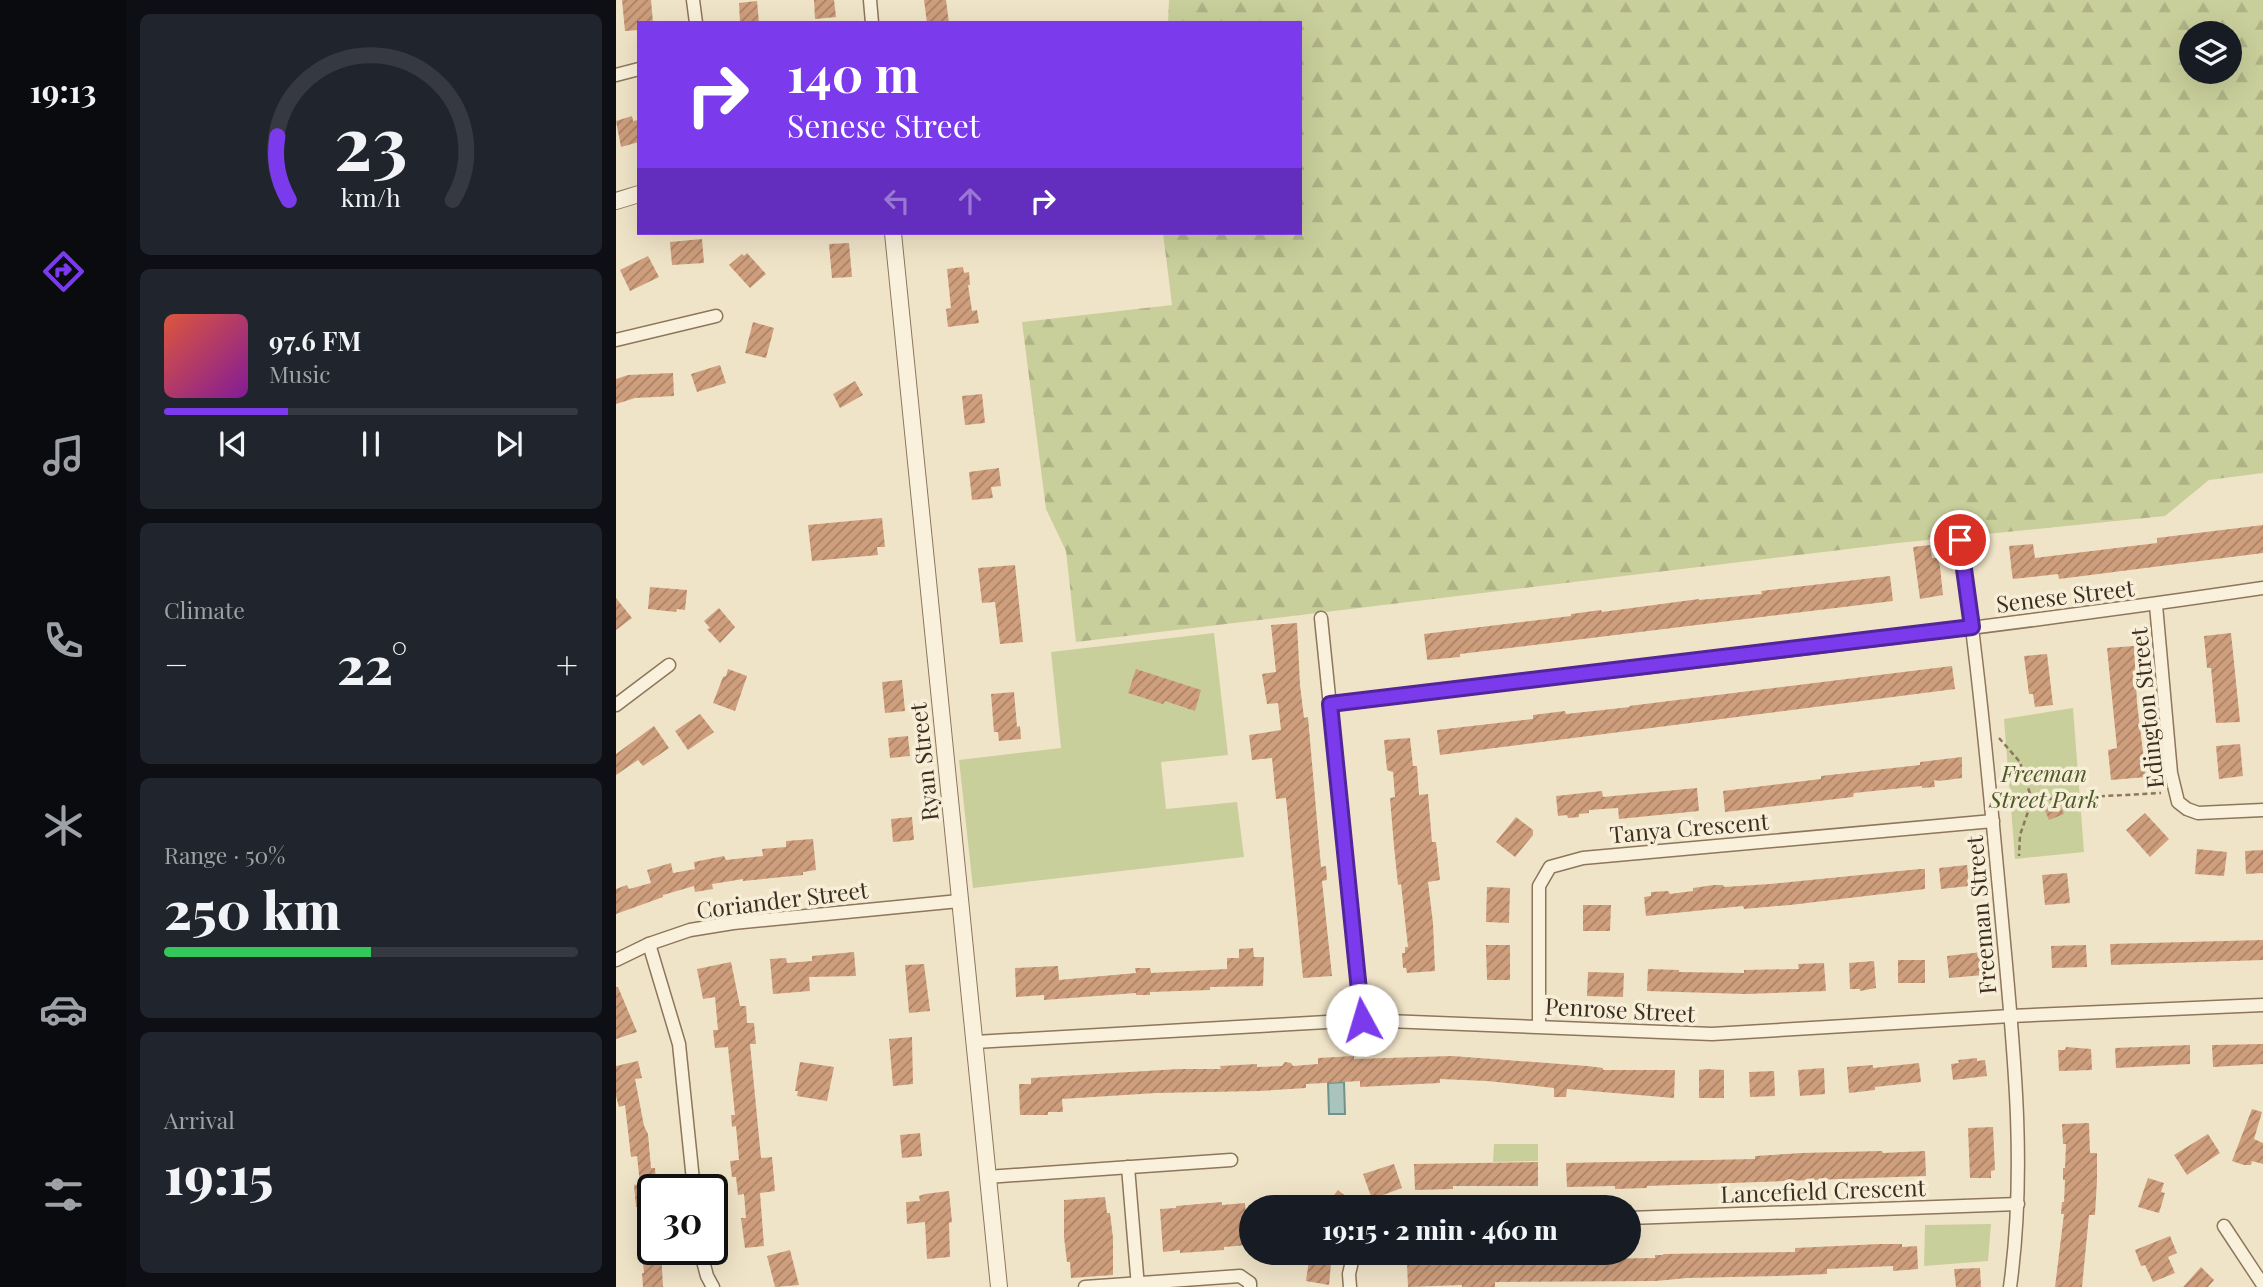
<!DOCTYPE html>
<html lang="en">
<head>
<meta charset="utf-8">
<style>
	:root { --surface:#171b24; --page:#20242c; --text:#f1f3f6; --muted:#9ea1a6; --line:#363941; --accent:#7c3aed }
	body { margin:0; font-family:"Playfair Display",serif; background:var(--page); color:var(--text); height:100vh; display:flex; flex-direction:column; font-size:26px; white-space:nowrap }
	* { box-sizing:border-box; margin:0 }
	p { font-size:23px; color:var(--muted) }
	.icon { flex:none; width:38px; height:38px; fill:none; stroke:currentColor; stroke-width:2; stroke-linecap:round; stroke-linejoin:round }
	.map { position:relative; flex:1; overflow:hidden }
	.panel { display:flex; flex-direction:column; gap:14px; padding:14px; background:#0d0f14; width:490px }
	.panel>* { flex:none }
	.hud { position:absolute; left:21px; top:21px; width:665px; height:214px; border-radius:0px; box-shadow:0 7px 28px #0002; background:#7c3aed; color:#fff; overflow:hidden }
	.controls { position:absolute; left:1563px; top:21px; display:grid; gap:14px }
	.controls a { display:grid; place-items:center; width:63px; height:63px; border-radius:50%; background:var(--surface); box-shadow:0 7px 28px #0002; font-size:35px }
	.speed { position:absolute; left:21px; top:1174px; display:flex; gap:14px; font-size:35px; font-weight:700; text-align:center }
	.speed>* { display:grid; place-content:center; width:91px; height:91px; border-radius:50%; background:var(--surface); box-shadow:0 7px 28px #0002; line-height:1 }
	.speed .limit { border:4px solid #111; border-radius:10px; background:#fff; color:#111 }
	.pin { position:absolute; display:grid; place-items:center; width:60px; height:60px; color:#fff; margin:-30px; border:4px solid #fff; border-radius:50%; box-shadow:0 2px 7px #0007 }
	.me { position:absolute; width:77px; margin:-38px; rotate:354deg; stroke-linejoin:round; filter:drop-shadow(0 0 5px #0008) }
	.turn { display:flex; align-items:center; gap:24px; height:147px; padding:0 35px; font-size:32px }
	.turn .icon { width:91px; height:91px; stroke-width:2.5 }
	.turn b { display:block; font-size:49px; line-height:60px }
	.lanes { display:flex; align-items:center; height:66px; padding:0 35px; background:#0003; justify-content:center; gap:35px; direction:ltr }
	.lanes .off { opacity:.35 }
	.big { font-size:52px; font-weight:800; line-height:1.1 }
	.panel .card { flex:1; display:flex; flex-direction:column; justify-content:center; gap:10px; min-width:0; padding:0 24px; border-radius:10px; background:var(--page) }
	.panel .dial { align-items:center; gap:0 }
	.dial svg { height:182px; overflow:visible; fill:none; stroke:var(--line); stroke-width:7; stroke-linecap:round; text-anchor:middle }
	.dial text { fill:var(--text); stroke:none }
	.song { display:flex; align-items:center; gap:21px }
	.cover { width:84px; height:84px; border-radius:10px; background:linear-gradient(135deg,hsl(10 70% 55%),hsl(290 70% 35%)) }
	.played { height:7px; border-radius:4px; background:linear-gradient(90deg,var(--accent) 30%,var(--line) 30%) }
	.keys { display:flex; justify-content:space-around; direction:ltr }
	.heat { display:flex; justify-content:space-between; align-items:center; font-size:38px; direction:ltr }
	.charge { height:10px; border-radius:5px; background:linear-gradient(90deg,#34c759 50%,var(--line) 0) }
	.trip { position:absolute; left:623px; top:1195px; width:402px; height:70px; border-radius:35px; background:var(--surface); box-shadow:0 7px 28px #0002; font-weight:800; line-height:70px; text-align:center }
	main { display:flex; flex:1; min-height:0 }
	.menu { display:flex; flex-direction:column; width:126px; justify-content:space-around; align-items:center; background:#090b0e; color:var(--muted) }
	.menu .icon { width:49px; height:49px }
	.menu .current { color:var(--accent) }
	.menu b { font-size:32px; color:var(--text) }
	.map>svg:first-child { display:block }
</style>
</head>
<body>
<main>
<nav class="menu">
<b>19:13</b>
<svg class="icon current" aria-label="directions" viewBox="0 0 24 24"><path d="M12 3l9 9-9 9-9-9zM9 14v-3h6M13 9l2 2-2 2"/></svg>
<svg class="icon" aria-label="music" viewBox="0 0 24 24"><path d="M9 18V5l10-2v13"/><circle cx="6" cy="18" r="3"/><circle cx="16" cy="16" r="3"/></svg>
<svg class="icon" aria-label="phone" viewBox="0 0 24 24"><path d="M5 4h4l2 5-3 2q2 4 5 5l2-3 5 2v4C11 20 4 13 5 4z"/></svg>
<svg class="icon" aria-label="climate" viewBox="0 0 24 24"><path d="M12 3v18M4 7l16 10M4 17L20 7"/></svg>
<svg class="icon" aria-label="car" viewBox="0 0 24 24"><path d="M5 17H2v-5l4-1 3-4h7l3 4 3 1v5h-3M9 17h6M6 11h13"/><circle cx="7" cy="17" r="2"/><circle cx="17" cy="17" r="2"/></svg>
<svg class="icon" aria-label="filters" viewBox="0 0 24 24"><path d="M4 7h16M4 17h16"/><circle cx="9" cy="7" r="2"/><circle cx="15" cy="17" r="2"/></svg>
</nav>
<section class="panel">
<div class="card dial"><svg viewBox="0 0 100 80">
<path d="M14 69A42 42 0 1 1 86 69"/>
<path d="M14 69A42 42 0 0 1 9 41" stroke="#7c3aed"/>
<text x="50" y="56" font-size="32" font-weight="700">23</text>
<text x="50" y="72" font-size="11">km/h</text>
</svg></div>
<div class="card">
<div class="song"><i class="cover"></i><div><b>97.6 FM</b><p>Music</p></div></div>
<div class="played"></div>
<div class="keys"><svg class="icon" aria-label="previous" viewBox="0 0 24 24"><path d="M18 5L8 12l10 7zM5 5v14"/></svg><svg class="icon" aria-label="pause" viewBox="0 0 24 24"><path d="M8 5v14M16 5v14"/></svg><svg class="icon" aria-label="next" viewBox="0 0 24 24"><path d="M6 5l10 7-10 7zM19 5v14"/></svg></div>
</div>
<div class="card"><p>Climate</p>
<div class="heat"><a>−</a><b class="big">22°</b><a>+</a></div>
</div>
<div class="card"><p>Range · 50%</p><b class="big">250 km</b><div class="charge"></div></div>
<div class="card"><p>Arrival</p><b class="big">19:15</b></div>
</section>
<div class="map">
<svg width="1647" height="1287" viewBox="0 0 1647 1287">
	<defs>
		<pattern id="forest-firs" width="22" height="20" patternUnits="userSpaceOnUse" patternTransform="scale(1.75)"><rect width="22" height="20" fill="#c9cf9b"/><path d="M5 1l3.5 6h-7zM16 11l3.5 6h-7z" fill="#aeb285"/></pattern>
		<pattern id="building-hatch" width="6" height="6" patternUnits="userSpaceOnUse" patternTransform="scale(1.75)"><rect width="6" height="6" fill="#cf9f7d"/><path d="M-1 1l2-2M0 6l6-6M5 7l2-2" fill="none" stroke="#a98266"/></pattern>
	</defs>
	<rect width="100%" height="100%" fill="#f0e4c8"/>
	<g fill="#c9cf9b">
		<polygon points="598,633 612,755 545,762 550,809 621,802 628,857 357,888 343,760 445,748 435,652"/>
		<polygon points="1457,708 1468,852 1399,859 1388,719"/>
		<polygon points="878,1144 922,1144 922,1161 877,1162"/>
		<polygon points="1375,1224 1372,1261 1308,1266 1309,1225"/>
	</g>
	<path fill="url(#forest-firs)" fill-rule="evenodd" d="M553,0H1647V473L1593,480L1549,516L1282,543L460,642L450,551L430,509L406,322L556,305L547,233H684V23H552ZM1575,33H1614V72H1575Z"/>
	<polygon fill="#a9c4bc" stroke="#6f938a" stroke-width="2" points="728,1082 729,1114 713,1114 712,1083"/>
	<g fill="url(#building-hatch)">
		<polygon points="6,0 35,0 37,23 23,23 23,30 9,31"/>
		<polygon points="198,0 218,0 220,17 199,19"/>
		<polygon points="308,0 330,0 333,23 311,23"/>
		<polygon points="141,1 143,23 124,23 123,3"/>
		<polygon points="16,116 17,121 23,120 23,142 5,147 0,121"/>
		<polygon points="86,239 88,263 56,265 54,242"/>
		<polygon points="233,243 236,277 216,278 213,244"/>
		<polygon points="131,253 150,274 134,288 113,265 126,254 128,256"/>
		<polygon points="32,256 43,277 14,291 4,270"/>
		<polygon points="347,267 348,273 353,272 354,285 352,285 356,311 361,310 363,323 332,327 330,309 335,308 331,269"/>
		<polygon points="137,322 158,328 150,358 129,353"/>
		<polygon points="104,365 110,383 81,392 75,374"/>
		<polygon points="57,373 58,396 19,398 0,404 0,379 12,375"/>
		<polygon points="239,381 247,395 224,408 217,394"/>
		<polygon points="366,394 369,423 349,425 346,396"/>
		<polygon points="383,468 385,486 375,487 377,498 356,500 353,472"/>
		<polygon points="266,518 269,547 261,547 262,555 196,561 192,525"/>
		<polygon points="1647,525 1647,553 1443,579 1442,574 1397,579 1396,574 1393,546 1417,544 1419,558 1541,543 1541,538"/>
		<polygon points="1314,545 1316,558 1322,558 1324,567 1327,595 1304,599 1297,547"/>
		<polygon points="399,565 407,642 384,644 379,602 366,603 362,568"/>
		<polygon points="1274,576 1277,601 844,654 844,657 812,660 811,659 808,634 955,616 955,614 985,610 986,612 1083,599 1083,600 1146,594 1145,591"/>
		<polygon points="34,587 71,590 69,610 61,609 60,612 32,609"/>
		<polygon points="0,598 16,618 0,630"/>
		<polygon points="103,608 119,627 104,643 91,629 94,628 88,621"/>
		<polygon points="681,623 684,685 688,718 692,717 705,867 710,866 711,880 706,881 716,976 687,978 670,798 660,799 656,758 636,760 633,735 665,730 662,703 651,704 646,674 660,672 655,625"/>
		<polygon points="1615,633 1624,722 1600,723 1595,668 1591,668 1588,636"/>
		<polygon points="1518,646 1521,703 1530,777 1495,780 1492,750 1501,748 1491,648"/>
		<polygon points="1431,654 1437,705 1419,707 1417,694 1413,694 1408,656"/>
		<polygon points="1336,666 1339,689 824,755 821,730 917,719 917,715 949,711 950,714 1014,707 1013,706"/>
		<polygon points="112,669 131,676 119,711 97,703 107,677 110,676"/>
		<polygon points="520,669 585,690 579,711 549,701 547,704 512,693"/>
		<polygon points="286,680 289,711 269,713 266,682"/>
		<polygon points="398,692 401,727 404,726 405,739 383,741 382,732 378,732 375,694"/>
		<polygon points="84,714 98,732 72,750 59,731"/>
		<polygon points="38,726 53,748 27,766 22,760 0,775 0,754"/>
		<polygon points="292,736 294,756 274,758 272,738"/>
		<polygon points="794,738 797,766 801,766 803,795 812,794 816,842 820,842 824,880 812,882 817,923 819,971 791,973 790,968 787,968 786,953 789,953 789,947 792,947 785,884 782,885 778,846 774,798 779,797 777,772 771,770 768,740"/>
		<polygon points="1624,744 1627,776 1603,779 1600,746"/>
		<polygon points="1346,757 1346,778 1323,781 1318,780 1319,787 1306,788 1306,786 1238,793 1237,797 1109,812 1107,791 1205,779 1205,776 1304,765 1304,762"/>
		<polygon points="1081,788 1083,811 1003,819 1002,808 973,810 973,813 963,814 963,817 952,818 951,815 942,816 940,796 986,791 987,797"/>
		<polygon points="1443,802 1448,814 1433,820 1428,808"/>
		<polygon points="1529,813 1553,839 1534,857 1510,830"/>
		<polygon points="296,817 298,840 277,842 275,819"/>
		<polygon points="900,817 917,830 917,835 899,857 880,842"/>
		<polygon points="197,839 200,870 187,872 187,875 127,881 127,879 96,884 97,889 79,892 78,886 47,895 47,897 0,914 0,889 11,885 13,889 35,883 31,870 55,863 57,873 79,869 78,862 108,856 110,860 147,856 146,849 170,847 170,841"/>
		<polygon points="1581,849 1611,852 1608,876 1579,874"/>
		<polygon points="1647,850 1647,873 1630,874 1629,851"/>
		<polygon points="1351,865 1353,886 1325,889 1323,868"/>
		<polygon points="1304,869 1309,869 1309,889 1174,905 1128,909 1127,906 1030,916 1028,897 1035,896 1035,892 1052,891 1054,894 1077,891 1077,888 1098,885 1107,885 1108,887 1154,884"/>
		<polygon points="1451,873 1454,903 1429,905 1426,875"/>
		<polygon points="871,887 894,888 893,923 870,922"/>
		<polygon points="967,905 995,905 994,931 967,931"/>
		<polygon points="1647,940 1647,960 1495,965 1494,944"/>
		<polygon points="870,945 894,945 894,980 871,980"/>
		<polygon points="1470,945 1471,967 1436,968 1435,946"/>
		<polygon points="637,948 638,957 648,957 647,986 594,987 594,990 534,992 534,995 520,995 520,993 428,1000 428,995 400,997 399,968 442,966 443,980 520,973 519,968 534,968 535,973 611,969 611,958 623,958 623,949"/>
		<polygon points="238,952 240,976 193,977 194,991 157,994 154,959 170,958 171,963 196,961 196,956"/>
		<polygon points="1366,952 1368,975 1333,978 1331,956"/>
		<rect x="1282" y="960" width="27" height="23"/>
		<polygon points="1258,961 1260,988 1244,991 1244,989 1234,989 1233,963"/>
		<polygon points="115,962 124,1006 130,1006 131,1023 138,1023 140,1044 134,1044 145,1158 156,1157 159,1191 144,1193 148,1246 129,1248 125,1218 130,1218 128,1194 122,1195 120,1177 116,1177 114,1161 123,1160 120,1126 116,1127 115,1115 119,1115 112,1047 99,1048 97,1030 102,1030 99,997 87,999 81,969"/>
		<polygon points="1208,963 1210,991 1129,994 1031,991 1032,969 1063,970 1063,972 1128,973 1128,970 1183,969 1182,964"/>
		<polygon points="308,964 314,1011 293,1013 289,965"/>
		<polygon points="972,972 1008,973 1007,997 971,996"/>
		<polygon points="0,987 2,987 21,1032 0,1039"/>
		<polygon points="296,1037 297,1084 277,1086 273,1039"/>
		<polygon points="1647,1044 1647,1064 1597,1067 1596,1045"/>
		<polygon points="1574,1045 1574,1064 1500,1068 1499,1048"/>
		<polygon points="1450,1047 1475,1049 1476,1070 1443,1071 1442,1050 1449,1050"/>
		<polygon points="738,1056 738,1059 836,1056 971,1066 987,1068 987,1070 1059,1070 1058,1098 951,1089 950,1097 938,1097 938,1088 871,1081 824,1079 824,1083 744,1087 744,1081 690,1084 690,1088 643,1091 540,1093 446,1099 447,1112 432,1112 432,1115 404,1115 403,1084 415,1084 415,1078 563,1069 605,1069 604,1066 641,1064 641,1067 666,1066 669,1062 675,1063 677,1066 702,1064 702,1058"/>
		<polygon points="1361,1058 1361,1061 1369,1060 1371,1076 1337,1080 1335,1064 1343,1063 1342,1060"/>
		<polygon points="22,1061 26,1078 19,1079 28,1126 32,1134 35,1168 39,1168 40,1183 38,1183 38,1190 37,1190 37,1250 45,1250 47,1287 27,1287 26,1273 28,1273 22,1207 20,1207 18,1185 24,1184 21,1156 15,1157 9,1105 3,1107 0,1096 0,1066"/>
		<polygon points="184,1062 218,1067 211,1101 181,1096 182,1091 179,1091"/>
		<polygon points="1303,1063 1305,1082 1259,1087 1259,1090 1233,1093 1231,1067 1257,1065 1257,1068"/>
		<polygon points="1208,1068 1209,1094 1184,1096 1182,1070"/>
		<polygon points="1090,1069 1108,1070 1108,1098 1083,1098 1083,1070"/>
		<polygon points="1158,1071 1159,1096 1134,1097 1133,1072"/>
		<polygon points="1636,1109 1646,1112 1638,1139 1647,1143 1647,1164 1636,1161 1635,1165 1628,1165 1616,1161"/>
		<polygon points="1473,1123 1474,1153 1481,1153 1481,1180 1479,1215 1473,1215 1466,1287 1439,1287 1448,1214 1445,1214 1446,1202 1448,1202 1449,1180 1447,1180 1447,1168 1449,1168 1450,1144 1447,1144 1446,1124"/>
		<polygon points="1377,1127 1379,1170 1375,1171 1375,1178 1354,1178 1352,1128"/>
		<polygon points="304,1133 306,1156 286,1158 284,1135"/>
		<polygon points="1592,1134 1604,1153 1571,1175 1558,1155"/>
		<polygon points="1266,1151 1267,1153 1309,1151 1310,1176 1031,1186 1031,1188 999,1189 999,1186 951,1187 950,1163 1139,1159 1139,1156 1186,1153"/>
		<polygon points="922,1162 922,1186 837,1186 837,1189 799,1190 798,1164"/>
		<polygon points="778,1164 786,1188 756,1199 747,1174"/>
		<polygon points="1532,1178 1548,1183 1545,1192 1549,1193 1543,1213 1522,1207"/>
		<polygon points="722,1190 744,1208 708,1208"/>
		<polygon points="333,1191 336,1222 333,1223 334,1257 311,1259 309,1222 291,1224 290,1202 304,1201 303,1196 309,1194"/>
		<polygon points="489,1197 491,1213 494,1213 497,1238 497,1275 455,1278 454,1262 451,1262 448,1237 448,1200"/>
		<polygon points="606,1202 606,1205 629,1203 632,1245 608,1247 608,1250 564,1253 564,1250 547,1252 544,1209 560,1208 560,1206"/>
		<polygon points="1554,1236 1561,1253 1552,1257 1559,1273 1537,1282 1529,1265 1525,1266 1519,1250"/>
		<polygon points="1264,1244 1286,1244 1286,1247 1301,1246 1302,1269 1277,1271 1277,1266 1211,1269 1211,1274 1162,1276 1071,1278 1040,1281 879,1282 879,1287 846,1287 846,1285 792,1287 791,1263 868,1260 868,1262 892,1261 892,1259 969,1256 970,1259 1039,1258 1039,1255 1047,1255 1047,1254 1179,1252 1179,1248"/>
		<polygon points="174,1250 183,1285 159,1287 151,1256"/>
		<polygon points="694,1253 716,1253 713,1285 690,1281"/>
		<polygon points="1585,1267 1598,1280 1592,1287 1567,1287"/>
		<polygon points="1364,1268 1365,1287 1340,1287 1338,1269"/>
	</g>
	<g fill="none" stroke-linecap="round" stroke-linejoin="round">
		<defs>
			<g id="minor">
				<polyline points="77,0 80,23"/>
				<polyline points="254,0 256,23"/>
				<polyline points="0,75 23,69"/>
				<polyline points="0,340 100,316"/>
				<path d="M1344,540C1363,667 1374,794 1386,921C1397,1042 1411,1166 1394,1287"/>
				<polyline points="1540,605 1555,773 1562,802 1571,809 1582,813 1647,810"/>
				<polyline points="705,618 746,1020"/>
				<path d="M714,704C1025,667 1337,634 1647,588"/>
				<polyline points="0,705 53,665"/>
				<polyline points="33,944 63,1044 78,1190"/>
				<polyline points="0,960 33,944 74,930 117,923 343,901"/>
				<polyline points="923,1026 923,886 934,867 967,858 1377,821"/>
				<polyline points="359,1042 746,1020 1096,1034 1395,1016 1647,1005"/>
				<polyline points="512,1167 522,1287"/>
				<polyline points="371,1177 615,1160"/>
				<polyline points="1013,1218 1402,1204"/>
				<polyline points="1608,1226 1647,1285"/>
				<polyline points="84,1250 91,1276 97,1287"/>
				<polyline points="469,1287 624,1276 634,1283 634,1287"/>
				<polyline points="734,1287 733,1274 738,1253"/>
			</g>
			<g id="tertiary">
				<polyline points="0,201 23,194"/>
				<polyline points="277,233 383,1287"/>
			</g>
		</defs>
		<use href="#minor" stroke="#8d765c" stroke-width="15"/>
		<use href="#tertiary" stroke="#8d765c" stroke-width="18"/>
		<g stroke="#8d765c" stroke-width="2.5" stroke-dasharray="5 3.5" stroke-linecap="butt">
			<polyline points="1383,738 1404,762 1416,800 1404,835 1403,856"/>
			<polyline points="1416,800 1545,793"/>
		</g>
		<use href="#minor" stroke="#faf1dc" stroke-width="12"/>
		<use href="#tertiary" stroke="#faf1dc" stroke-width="16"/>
	</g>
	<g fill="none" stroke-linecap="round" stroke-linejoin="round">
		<defs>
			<polyline id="route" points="746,1020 714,704 1356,627 1344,540"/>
		</defs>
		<use href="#route" stroke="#51269a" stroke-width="18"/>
		<use href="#route" stroke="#7c3aed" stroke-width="12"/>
	</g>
	<g text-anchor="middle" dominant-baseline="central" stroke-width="7" stroke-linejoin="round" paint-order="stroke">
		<g font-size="23" fill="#3d2e20" stroke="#f7eed8">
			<text transform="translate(1449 595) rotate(-7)">Senese Street</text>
			<text transform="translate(1530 708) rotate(-96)">Edington Street</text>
			<text transform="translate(307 762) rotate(-96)">Ryan Street</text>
			<text transform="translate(1073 827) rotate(-5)">Tanya Crescent</text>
			<text transform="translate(166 899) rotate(-7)">Coriander Street</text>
			<text transform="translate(1364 915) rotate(-95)">Freeman Street</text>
			<text transform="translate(1004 1009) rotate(3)">Penrose Street</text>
			<text transform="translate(1207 1190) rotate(-2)">Lancefield Crescent</text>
		</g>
		<g font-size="23" font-style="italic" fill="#4d5a26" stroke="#f7eed8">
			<text x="1428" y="772">Freeman<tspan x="1428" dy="26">Street Park</tspan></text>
		</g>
	</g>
</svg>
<div class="controls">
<a><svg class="icon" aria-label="layers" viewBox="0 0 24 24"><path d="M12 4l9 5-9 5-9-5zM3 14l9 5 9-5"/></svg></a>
</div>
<div class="speed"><div class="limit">30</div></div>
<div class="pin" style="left:1344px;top:540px;background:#d93025"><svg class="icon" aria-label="arrive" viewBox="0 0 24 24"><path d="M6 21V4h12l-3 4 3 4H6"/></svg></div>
<svg class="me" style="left:746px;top:1020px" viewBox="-20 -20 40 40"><circle r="19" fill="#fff"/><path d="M0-13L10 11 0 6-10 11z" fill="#7c3aed"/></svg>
<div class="trip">19:15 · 2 min · 460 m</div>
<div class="hud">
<div class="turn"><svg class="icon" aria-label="right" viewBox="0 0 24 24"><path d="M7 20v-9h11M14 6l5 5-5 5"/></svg><div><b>140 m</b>Senese Street</div></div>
<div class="lanes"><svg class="icon off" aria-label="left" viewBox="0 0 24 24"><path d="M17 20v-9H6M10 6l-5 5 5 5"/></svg><svg class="icon off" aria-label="ahead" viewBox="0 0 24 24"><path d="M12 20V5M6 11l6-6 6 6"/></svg><svg class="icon" aria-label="right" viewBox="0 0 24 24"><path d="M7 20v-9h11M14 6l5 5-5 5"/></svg></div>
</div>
</div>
</main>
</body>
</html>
